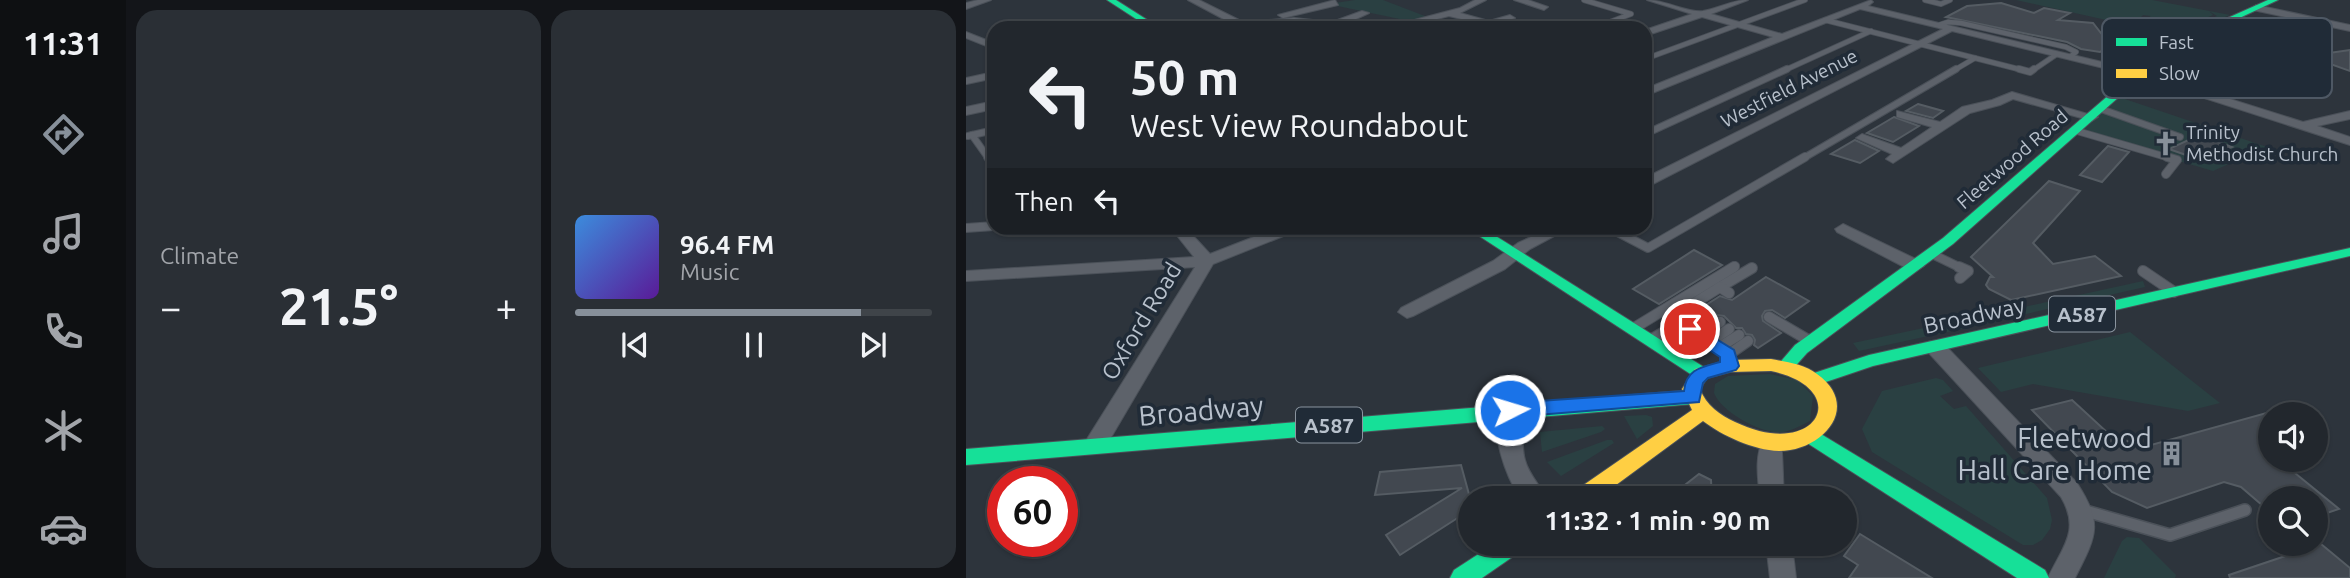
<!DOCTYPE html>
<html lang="en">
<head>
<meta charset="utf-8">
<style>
	:root { --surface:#22272d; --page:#2a2f35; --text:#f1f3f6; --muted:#a2a5aa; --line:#3f4449; --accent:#87909a }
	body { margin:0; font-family:Ubuntu,sans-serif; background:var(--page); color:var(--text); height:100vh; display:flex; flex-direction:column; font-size:26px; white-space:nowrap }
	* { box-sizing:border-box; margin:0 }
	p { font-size:23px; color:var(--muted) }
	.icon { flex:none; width:38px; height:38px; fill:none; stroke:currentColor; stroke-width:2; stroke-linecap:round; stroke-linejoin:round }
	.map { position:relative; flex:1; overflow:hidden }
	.drawer { display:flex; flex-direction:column; gap:10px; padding:10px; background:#131519; width:840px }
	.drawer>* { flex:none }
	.hud { position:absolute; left:21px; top:21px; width:665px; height:214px; border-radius:21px; box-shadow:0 2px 5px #0004,0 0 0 2px var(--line); background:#22272d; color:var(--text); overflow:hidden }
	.fabs { position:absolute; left:1292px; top:402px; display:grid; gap:14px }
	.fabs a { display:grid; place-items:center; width:70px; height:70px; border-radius:50%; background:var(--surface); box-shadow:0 2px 5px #0004,0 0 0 2px var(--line); font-size:35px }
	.speed { position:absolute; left:21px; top:466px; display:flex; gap:14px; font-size:35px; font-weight:700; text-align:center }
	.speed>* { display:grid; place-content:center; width:91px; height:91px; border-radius:50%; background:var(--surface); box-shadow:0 2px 5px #0004,0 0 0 2px var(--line); line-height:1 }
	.speed .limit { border:10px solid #d22; background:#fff; color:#111 }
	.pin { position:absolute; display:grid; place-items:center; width:60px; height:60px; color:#fff; margin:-30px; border:4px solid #fff; border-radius:50%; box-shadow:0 2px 7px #0007 }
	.me { position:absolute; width:77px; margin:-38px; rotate:85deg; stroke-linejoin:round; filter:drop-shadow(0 0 5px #0008) }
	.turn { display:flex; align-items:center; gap:24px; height:147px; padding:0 28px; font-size:32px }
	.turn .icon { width:91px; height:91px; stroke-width:2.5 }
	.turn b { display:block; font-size:49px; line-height:60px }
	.then { display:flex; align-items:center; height:66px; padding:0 28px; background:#0003; gap:14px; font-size:26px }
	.big { font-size:52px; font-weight:600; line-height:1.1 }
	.drawer .widget { flex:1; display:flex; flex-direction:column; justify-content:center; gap:10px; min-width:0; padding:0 24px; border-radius:21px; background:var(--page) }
	.song { display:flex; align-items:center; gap:21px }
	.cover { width:84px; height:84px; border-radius:10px; background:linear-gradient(135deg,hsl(210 70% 55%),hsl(270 70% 35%)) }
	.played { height:7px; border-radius:4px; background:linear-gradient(90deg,var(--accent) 80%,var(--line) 80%) }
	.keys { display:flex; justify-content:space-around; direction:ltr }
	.heat { display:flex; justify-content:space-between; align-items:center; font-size:38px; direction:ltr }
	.drawer .tiles { flex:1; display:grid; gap:10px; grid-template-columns:repeat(2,1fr) }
	.trip { position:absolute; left:492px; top:486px; width:399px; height:70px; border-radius:35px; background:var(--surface); box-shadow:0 2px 5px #0004,0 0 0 2px var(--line); font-weight:600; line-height:70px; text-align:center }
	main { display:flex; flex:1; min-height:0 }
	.menu { display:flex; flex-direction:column; width:126px; justify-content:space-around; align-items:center; background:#0e1012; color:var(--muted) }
	.menu .icon { width:49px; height:49px }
	.menu .active { color:var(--accent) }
	.menu b { font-size:32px; color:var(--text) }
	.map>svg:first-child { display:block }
</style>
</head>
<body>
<main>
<nav class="menu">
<b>11:31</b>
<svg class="icon active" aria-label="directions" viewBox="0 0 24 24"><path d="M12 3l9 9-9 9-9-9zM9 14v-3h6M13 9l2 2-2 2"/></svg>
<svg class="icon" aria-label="music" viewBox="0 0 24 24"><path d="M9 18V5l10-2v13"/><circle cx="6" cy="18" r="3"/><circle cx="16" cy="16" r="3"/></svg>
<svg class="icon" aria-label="phone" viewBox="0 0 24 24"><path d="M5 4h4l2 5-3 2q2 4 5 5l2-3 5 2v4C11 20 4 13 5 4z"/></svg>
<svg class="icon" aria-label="climate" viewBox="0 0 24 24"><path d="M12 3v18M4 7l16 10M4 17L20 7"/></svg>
<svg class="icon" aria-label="car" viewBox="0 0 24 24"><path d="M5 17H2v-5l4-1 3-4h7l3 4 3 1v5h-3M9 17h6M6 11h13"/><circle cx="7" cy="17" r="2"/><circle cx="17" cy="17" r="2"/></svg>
</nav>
<section class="drawer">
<div class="tiles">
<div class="widget"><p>Climate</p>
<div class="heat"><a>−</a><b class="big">21.5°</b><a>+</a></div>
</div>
<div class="widget">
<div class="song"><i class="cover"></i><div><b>96.4 FM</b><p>Music</p></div></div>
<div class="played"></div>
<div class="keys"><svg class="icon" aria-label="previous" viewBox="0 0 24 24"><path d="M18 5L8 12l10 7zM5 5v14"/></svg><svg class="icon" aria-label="pause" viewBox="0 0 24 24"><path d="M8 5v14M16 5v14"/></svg><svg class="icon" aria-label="next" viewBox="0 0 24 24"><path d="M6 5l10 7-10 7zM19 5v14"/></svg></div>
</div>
</div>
</section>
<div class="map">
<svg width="1384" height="578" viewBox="0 0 1384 578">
	<rect width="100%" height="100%" fill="#2d343c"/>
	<g fill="#2a4042">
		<polygon points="389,0 417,0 464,18 448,22 362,4"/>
		<polygon points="1050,0 1186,0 1264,15 1236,26 1230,25 1251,16 1243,11 1247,15 1208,32 1172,31 1167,25 1185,16 1177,15 1175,17 1178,18 1163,25"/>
		<polygon points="1150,96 1301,147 1247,171 1111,131"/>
		<polygon points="1177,281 1179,287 1051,316 1044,310"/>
		<polygon points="1033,312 1041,319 893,351 887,343"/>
		<polygon points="1164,332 1254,403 1222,411 1067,384 1035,392 1012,368"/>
		<path d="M804,374L831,380L847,396L844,421C836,425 827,430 818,432C798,436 755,412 748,393L749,384L762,376Z"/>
		<polygon points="970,378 977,380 987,391 974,396 988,409 1000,406 1081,498 1086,520 1084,529 1076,540 1067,545 1057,545 906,452 896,429 916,391"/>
		<polygon points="680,415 686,417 687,426 671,439 658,416"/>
		<polygon points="636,426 639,429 635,432 576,452 574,432"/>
		<polygon points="641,440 646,440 648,443 595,476 581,462"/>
		<polygon points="1161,537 1173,538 1210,575 1209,578 1138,578 1156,541"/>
	</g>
	<g fill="#424850" stroke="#555c63" stroke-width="2">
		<polygon points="1035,3 1068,13 1078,8 1104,13 1092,20 1127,23 1145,46 1134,52 1115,49 1101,42 980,17 1001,6"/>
		<polygon points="1384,50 1384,71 1342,56"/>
		<polygon points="952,104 977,111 967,118 940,111"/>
		<polygon points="928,117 953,126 927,142 901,133"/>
		<polygon points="1233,135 1266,147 1243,156 1240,162 1203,149"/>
		<polygon points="889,140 913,151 894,163 865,154"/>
		<polygon points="1142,146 1163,152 1136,182 1114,175"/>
		<polygon points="1083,181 1114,191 1067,243 1087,264 1129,256 1155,276 1045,300 1023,289 1020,285 1024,277 1027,277 1005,257"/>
		<polygon points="728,250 756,265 693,304 667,289"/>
		<polygon points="800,277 843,301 819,318 806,310 799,311 796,316 797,321 815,333 792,348 788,345 789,340 786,335 780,334 776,328 770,328 758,316 751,315 740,305 754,296 766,300"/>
		<polygon points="1106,400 1144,435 1178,447 1304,412 1304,460 1313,460 1373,509 1349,517 1349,499 1304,499 1304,512 1275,487 1258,482 1181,508 1146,492 1066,410"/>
		<polygon points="495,465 504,498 504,510 434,555 420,535 496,488 409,495 414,472"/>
		<polygon points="733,474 745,480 746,499 701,499"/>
		<polygon points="894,534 966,578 883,578 892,565 878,556"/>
		<polygon points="1355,544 1384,568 1384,578 1264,578 1263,575"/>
	</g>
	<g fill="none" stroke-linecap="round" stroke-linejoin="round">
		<defs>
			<g id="lane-far4">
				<polyline points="618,0 665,14 628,28"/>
				<polyline points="959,0 975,4 984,0"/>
				<polyline points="859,20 1060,71"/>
				<polyline points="973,25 982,22 995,23 1100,47 1110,52 1104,57"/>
				<polyline points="679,59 839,0"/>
				<polyline points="817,71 905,31"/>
				<polyline points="987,71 1009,58"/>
				<polyline points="1066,71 1091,54"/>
			</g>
			<g id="lane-far3">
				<polyline points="1053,69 1064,72 1068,69"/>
				<polyline points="0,81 28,75"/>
				<polyline points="1135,109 1214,137"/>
				<polyline points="1111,131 1207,159"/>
				<polyline points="679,134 821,69"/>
				<polyline points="6,135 23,159"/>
				<polyline points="2,136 28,130"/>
				<polyline points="836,159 990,69"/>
			</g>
			<g id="lane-far2">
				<polyline points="22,157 28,166"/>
				<polyline points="1200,174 1211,160 1201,157"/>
				<polyline points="0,228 28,226"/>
				<polyline points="644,228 682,248 839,157"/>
				<polyline points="966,254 997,269"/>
				<polyline points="765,269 769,266"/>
			</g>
			<g id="lane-far1">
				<polyline points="993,267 1002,271 994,278"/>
				<polyline points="1177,271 1208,292"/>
				<polyline points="754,287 786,268"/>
				<polyline points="763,293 754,287 706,317 762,355 764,366"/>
				<polyline points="803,317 844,341"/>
				<polyline points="668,328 768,267"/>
				<polyline points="724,329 744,316"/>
				<polyline points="734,335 754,322"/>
				<polyline points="686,339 735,310"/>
				<polyline points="743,342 763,329"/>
				<polyline points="752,348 773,335"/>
				<polyline points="762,355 782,341"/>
			</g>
			<polyline id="lane" points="1116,510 1204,535 1279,510"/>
			<g id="street">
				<polygon points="12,0 25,0 0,9 0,3"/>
				<polygon points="222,0 233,0 277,22 328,18 366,22 396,11 403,13 377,25 383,28 328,24 257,28 267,24"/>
				<polygon points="369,0 372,5 317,18 312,15"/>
				<polygon points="509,0 520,0 494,13 523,21 544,15 549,18 526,26 528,28 518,28 516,24 483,16 435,28 418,28 494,8"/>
				<polygon points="548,0 562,0 582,7 578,10"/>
				<path d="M681,0C699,0 722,13 737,11C753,8 766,0 782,0L745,14L816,34L905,0L907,2L902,6L1178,72L1337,122L1384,111V119L1351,126L1384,137V145L1170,76L986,31L679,188V178L977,29L894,9L679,96V89L807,37L736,17L679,36V30L726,14Z"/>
				<polygon points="1290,5 1384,25 1384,31 1287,10 1286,8"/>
				<polygon points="0,32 28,43 28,49 0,38"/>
				<polygon points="1046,92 1132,117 1126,121 1047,99 1034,105 1004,113 927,163 920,159 926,154 890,138 896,134 935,148 966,127 931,117 931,111 974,122 996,107 1026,100"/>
				<polygon points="28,101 28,109 0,115 0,107"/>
				<polygon points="877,224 956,262 958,266 950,271 944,270 871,232 869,229"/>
				<polygon points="205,228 220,228 244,254 311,228 332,228 330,231 247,264 137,451 129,454 121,451 118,445 121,439 229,267 0,281 0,271 228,257"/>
				<polygon points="584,228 603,228 564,249 539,269 447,316 441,318 432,312 435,308 527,261 552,243"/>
				<path d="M969,341L976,342L1111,483C1138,525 1130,536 1109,578H1082C1096,547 1115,531 1095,497L962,352L959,347L962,342Z"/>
				<path d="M544,402L552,405C560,419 554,443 559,460C563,475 574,485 581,499H555C540,477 522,430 536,405Z"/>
				<path d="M806,435L814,438C817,444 817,487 818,499H794C792,479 788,456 798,438Z"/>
				<polygon points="800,544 826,544 830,578 804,578"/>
			</g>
			<g id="fast">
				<polygon points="141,0 150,0 194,28 184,28"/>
				<polygon points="1302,0 1312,0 1207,49 987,244 841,353 825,371 813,371 810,367 829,345 977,238 1201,45"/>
				<polygon points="501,228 517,228 741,369 744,373 741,377 729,377"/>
				<polygon points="1384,248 1384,256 907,366 848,386 842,385 839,380 842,375 903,355"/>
				<polygon points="727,390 734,392 736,397 734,402 727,404 0,465 0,449"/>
				<polygon points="845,428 1079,570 1083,578 1051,578 838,441 835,436 838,431"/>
				<polygon points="528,544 558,544 555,551 516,578 484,578 488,570"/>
			</g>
			<path id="slow" d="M805,359C821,362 838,364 851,374C896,406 857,451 813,451C787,450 757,436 737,421L631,499H603L606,493L726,410L716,389L729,369L764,360ZM805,371C888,388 853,462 769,422C754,415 740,405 734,389L741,378L764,372Z"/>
		</defs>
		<use href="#lane-far4" stroke="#4b5159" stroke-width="6"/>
		<use href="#lane-far3" stroke="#4b5159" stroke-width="8"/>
		<use href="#lane-far2" stroke="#4b5159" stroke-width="10"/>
		<use href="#lane-far1" stroke="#4b5159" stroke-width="12"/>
		<use href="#lane" stroke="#4b5159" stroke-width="14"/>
		<use href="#street" stroke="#4b5159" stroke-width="2"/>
		<use href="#fast" stroke="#4b5159" stroke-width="2"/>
		<use href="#slow" stroke="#4b5159" stroke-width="2"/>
		<use href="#lane-far4" stroke="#5d626a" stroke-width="4.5"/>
		<use href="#lane-far3" stroke="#5d626a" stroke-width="6"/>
		<use href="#lane-far2" stroke="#5d626a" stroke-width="8"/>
		<use href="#lane-far1" stroke="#5d626a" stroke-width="10"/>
		<use href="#lane" stroke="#5d626a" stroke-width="11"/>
		<use href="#street" fill="#5d626a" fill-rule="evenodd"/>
		<use href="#fast" fill="#16e098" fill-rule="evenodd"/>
		<use href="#slow" fill="#ffcf43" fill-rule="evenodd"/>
	</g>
	<path fill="#1a73e8" stroke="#114b97" stroke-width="2" d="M724,323L768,350L773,366L770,370L742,378L737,383L733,402L544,417L537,415L535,410L537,405L544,403L718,391C720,369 736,367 754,362V357L718,333L716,329L718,325Z"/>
	<defs>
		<symbol id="church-bare" viewBox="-9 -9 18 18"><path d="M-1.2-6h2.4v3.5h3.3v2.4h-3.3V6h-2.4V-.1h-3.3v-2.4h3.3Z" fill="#87909a" stroke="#202b37" stroke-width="2.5" paint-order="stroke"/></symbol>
		<symbol id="building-bare" viewBox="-9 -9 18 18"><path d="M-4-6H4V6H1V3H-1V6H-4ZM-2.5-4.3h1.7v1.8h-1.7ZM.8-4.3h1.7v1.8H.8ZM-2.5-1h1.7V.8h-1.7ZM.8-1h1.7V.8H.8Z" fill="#87909a" stroke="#202b37" stroke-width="2.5" paint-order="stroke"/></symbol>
	</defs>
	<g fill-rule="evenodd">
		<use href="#church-bare" x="1182" y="126" width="35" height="35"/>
		<use href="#building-bare" x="1188" y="436" width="35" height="35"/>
	</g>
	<g text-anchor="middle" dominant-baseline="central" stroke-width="7" stroke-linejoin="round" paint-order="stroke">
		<g font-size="19" fill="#b8c1cc" stroke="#202b37">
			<text transform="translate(823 88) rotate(-27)">Westfield Avenue</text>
			<text transform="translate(1046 159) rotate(-41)">Fleetwood Road</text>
		</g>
		<g font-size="19" fill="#b8c1cc" stroke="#202b37" text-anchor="start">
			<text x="1220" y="132">Trinity<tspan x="1220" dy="22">Methodist Church</tspan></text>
		</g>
		<g fill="#202b37" stroke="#8a949f" stroke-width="2">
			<rect x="1083" y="296.5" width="66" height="35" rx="5"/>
			<rect x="330" y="407.5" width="66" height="35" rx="5"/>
		</g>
		<g font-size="21" font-weight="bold" fill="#b8c1cc">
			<text x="1116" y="314">A587</text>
			<text x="363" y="425">A587</text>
		</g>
		<g font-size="23" fill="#b8c1cc" stroke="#202b37">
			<text transform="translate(1008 315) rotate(-12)">Broadway</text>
			<text transform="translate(175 321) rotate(-59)">Oxford Road</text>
		</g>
		<g font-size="28" fill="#b8c1cc" stroke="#202b37">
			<text transform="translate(235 410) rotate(-5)">Broadway</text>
		</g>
		<g font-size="28" fill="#b8c1cc" stroke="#202b37" text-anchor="end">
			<text x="1186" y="437">Fleetwood<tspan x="1186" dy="32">Hall Care Home</tspan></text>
		</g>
	</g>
	<rect x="1136" y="18" width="230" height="80" rx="10" fill="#202b37" stroke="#4e5864" stroke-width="2"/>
	<rect x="1150" y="38" width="31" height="8" fill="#16e098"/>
	<rect x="1150" y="69" width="31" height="9" fill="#ffcf43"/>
	<g font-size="19" fill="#b8c1cc">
		<text x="1193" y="49">Fast</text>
		<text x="1193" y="80">Slow</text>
	</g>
</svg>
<div class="fabs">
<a><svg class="icon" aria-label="sound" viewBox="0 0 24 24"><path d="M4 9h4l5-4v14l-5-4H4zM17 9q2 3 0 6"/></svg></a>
<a><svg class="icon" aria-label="search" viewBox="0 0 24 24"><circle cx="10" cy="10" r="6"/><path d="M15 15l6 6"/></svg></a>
</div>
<div class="speed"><div class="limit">60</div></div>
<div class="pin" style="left:724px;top:329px;background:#d93025"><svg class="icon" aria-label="arrive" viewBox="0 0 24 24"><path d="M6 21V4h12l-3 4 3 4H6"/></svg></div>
<svg class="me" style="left:544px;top:410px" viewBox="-20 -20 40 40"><circle r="17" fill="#1a73e8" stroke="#fff" stroke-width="3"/><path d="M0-11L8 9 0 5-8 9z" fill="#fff"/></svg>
<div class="trip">11:32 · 1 min · 90 m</div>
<div class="hud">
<div class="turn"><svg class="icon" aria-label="left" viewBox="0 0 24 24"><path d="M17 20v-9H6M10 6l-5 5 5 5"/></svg><div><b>50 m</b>West View Roundabout</div></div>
<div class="then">Then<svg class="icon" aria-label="left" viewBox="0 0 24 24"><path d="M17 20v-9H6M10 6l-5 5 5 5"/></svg></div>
</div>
</div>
</main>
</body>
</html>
